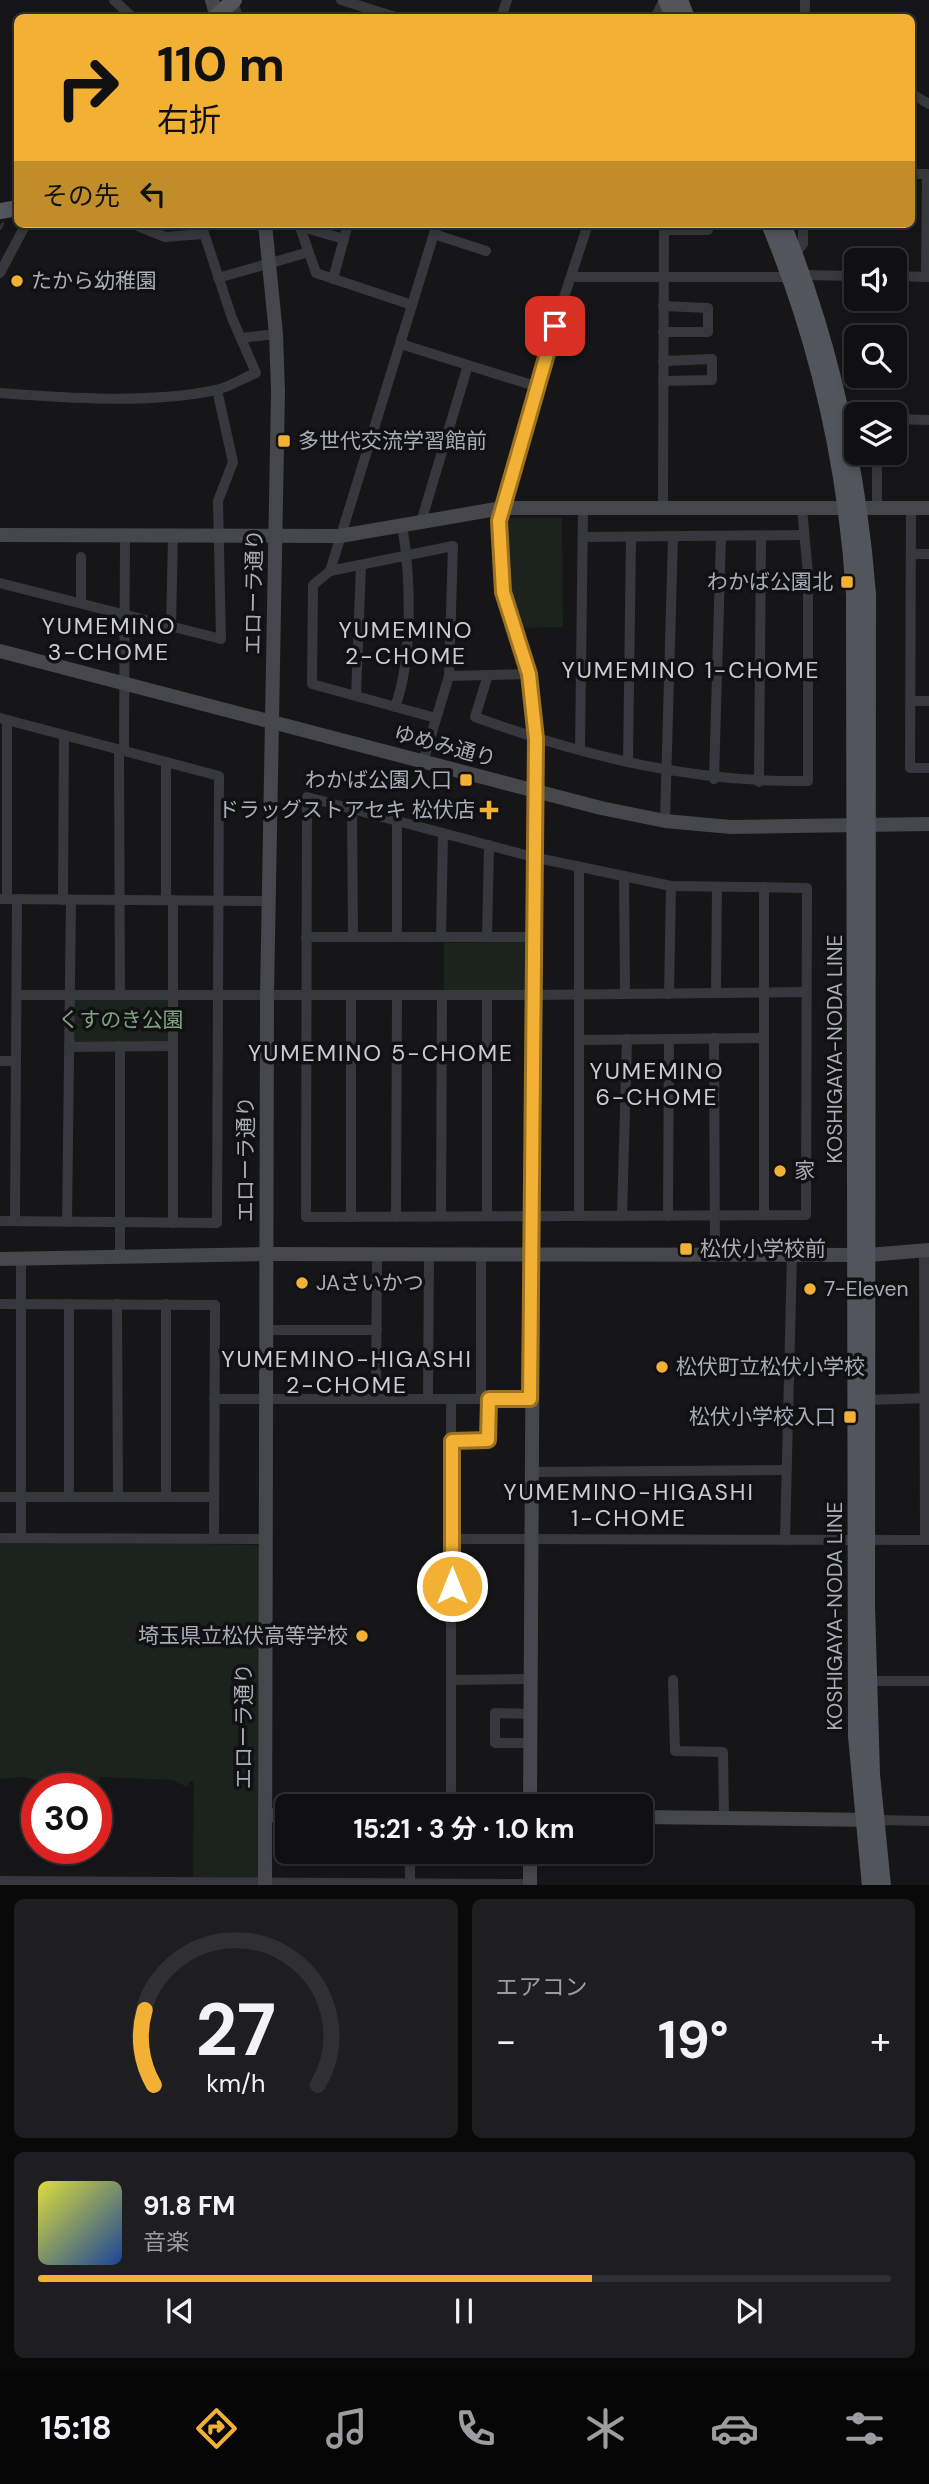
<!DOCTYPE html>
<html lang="ja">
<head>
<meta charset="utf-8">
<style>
	:root { --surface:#101012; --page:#1e1e20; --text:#f1f3f6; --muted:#9c9d9f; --line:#303032; --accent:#f2b134 }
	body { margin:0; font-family:"DM Sans","Noto Sans JP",sans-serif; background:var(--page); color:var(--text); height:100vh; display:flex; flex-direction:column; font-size:26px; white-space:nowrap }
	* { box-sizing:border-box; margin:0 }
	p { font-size:23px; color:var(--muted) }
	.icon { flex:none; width:38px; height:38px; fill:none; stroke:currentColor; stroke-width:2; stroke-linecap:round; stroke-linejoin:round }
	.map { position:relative; height:1885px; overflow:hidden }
	.panel { display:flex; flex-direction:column; gap:14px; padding:14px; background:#09090a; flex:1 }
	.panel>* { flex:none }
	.top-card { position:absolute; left:14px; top:14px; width:901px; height:214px; border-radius:10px; box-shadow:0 4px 10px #0003,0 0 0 2px var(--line); background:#f2b134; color:#111; overflow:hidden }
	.tools { position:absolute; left:844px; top:248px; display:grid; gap:14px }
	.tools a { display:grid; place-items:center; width:63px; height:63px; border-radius:10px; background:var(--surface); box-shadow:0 4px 10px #0003,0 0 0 2px var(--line); font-size:35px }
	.speed { position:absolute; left:21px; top:1773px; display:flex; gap:14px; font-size:35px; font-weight:700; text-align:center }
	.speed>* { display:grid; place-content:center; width:91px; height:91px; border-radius:50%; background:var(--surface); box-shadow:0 4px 10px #0003,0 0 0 2px var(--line); line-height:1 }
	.speed .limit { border:10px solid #d22; background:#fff; color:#111 }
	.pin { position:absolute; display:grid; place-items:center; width:60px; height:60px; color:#fff; margin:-30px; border-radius:14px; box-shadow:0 4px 10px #0006 }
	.me { position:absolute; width:77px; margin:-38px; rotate:0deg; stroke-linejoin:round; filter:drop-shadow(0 0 5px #0008) }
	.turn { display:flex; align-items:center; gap:24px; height:147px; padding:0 28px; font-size:32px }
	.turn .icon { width:91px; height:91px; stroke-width:2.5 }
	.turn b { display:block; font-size:49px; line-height:60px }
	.then { display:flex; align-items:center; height:66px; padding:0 28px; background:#0003; gap:14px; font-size:26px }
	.big { font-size:52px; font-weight:700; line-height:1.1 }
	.panel .card { flex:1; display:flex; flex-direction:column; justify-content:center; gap:10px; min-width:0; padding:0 24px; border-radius:10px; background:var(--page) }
	.panel .dial { align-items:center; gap:0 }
	.dial svg { height:182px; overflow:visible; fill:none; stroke:var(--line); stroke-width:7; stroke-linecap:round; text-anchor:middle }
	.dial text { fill:var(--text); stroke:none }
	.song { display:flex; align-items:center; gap:21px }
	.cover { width:84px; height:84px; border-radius:10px; background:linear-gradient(135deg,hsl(60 70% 55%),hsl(220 70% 35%)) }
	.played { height:7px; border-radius:4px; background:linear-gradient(90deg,var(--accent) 65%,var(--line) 65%) }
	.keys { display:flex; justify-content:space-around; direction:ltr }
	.heat { display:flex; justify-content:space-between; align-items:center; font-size:38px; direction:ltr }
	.panel .tiles { flex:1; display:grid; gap:14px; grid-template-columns:1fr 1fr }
	.card:last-child { grid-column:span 2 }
	.trip { position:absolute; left:275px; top:1794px; width:378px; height:70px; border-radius:10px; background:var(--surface); box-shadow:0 4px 10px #0003,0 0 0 2px var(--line); font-weight:700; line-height:70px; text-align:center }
	.menu { display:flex; height:112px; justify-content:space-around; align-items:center; background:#060607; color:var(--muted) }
	.menu .icon { width:49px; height:49px }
	.menu .on { color:var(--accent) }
	.menu b { font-size:32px; color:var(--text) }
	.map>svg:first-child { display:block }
</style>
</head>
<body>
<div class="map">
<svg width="929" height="1886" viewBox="0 0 929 1886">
	<rect width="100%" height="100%" fill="#161618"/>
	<g fill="#1c231d">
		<polygon points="505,518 562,518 563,627 519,628 507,586"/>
		<polygon points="525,942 529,987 525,991 444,990 444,943"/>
		<polygon points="169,997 170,1042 73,1043 73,998"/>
		<polygon points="0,1541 260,1545 260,1878 193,1879 194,1781 190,1781 187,1787 173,1780 100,1777 96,1790 74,1788 61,1776 48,1776 41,1781 23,1777 0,1779"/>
	</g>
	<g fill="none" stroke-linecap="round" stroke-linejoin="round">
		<polyline stroke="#2c353c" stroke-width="2.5" points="0,229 3,223"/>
		<g stroke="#37383d" stroke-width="10">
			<polyline points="114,0 133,18"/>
			<polyline points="341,0 399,18"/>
			<polyline points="805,0 805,18"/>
			<polyline points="233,1 238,18"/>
			<polyline points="501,18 507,0"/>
			<polyline points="655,18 664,0"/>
			<polyline points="912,94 929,104"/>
			<polyline points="912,174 927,174 926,277"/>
			<polyline points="133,224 165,237 203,234"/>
			<polyline points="299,224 316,273 412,305"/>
			<polyline points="299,226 344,239"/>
			<polyline points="664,230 708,230"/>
			<polyline points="434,234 486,251"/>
			<polyline points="795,254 803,244 803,224"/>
			<polyline points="0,273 26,224"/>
			<polyline points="803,275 856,276"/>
			<polyline points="894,276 929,277"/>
			<polyline points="571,277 791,277"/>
			<polyline points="218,278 309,252"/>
			<polyline points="333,279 348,224"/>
			<polyline points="663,332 708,332 708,308 663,306"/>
			<polyline points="241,338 276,334"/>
			<polyline points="401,339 404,345 535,386"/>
			<polyline points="663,381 712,380 712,359 663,361"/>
			<path d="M0,393C65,398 152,404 216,390C230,387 243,378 256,373L232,318L201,224"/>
			<polyline points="894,419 929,420"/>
			<polyline points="663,508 664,224"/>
			<polyline points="877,508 877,453"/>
			<polyline points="911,508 910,768 929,768"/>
			<polyline points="421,522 468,365"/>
			<polyline points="583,537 804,535"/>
			<polyline points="911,554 929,554"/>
			<polyline points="330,571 437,224"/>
			<polyline points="0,583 221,639 218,501 233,462 217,390"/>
			<polyline points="81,603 81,557"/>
			<polyline points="171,627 173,536"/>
			<polyline points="515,633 500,571 499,521 535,386 588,224"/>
			<path d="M488,675L475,717C583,756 693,783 808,781V574L802,508"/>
			<polyline points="449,676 529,674"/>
			<polyline points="356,696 361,565"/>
			<polyline points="912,701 929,701"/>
			<path d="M395,707C413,659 411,576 402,525"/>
			<polyline points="0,718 219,776 217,1223 0,1221"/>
			<polyline points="119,750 120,995"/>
			<polyline points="580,750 583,508"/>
			<polyline points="124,751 125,536"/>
			<polyline points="166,762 166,900"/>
			<polyline points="423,762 449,676 453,546 330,571 313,585 312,684 436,718"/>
			<polyline points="628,762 631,537"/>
			<polyline points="714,779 721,536"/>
			<polyline points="759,782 761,536"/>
			<polygon points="307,797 533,857 671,886 807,888 806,1215 306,1217"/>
			<polyline points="352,809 353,937"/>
			<polyline points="665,821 673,537"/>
			<polyline points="624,876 625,994"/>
			<polyline points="764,887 764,1215"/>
			<polyline points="0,899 268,901"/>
			<polyline points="7,899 7,720"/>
			<polyline points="63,900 64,735"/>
			<polyline points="306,937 533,937"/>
			<polyline points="397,937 397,821"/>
			<polyline points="441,937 443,833"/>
			<polyline points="487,937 489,845"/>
			<polyline points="716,993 717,887"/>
			<polyline points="669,994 671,886"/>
			<polyline points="17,995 534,995 807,992"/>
			<polyline points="487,995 487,1214"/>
			<polyline points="714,1038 715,1256"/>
			<polyline points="579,1040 764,1038"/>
			<polyline points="120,1046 120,1257"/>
			<polyline points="69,1047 173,1046"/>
			<polyline points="0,1061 16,1061"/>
			<polyline points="441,1216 442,995"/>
			<polyline points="579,1216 579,867"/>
			<polyline points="622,1216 627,1039"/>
			<polyline points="668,1216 669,1039"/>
			<polyline points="351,1217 351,995"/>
			<polyline points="396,1217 397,995"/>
			<polyline points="15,1221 17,899"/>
			<polyline points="67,1222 71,900"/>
			<polyline points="173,1223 173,900"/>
			<polyline points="924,1251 925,1540"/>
			<polyline points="0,1304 215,1305 214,1539"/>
			<polyline points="69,1304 69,1497"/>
			<polyline points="117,1304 118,1497"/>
			<polyline points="267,1330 377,1330"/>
			<polyline points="214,1399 530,1399"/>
			<polyline points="376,1399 377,1255"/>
			<polyline points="428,1399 429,1255"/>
			<polyline points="481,1399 481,1255"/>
			<polyline points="868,1400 928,1398"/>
			<polyline points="451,1441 489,1440 489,1399"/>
			<polyline points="531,1472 787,1470"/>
			<polyline points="0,1497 214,1497"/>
			<polyline points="166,1497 166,1304"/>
			<polyline points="0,1538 266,1539"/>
			<polyline points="21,1538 21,1259"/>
			<polyline points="451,1539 929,1540"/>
			<polyline points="785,1540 792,1255"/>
			<polyline points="452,1680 530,1679"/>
			<polyline points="673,1680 675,1751 723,1752 724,1818"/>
			<polyline points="869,1681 929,1681"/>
			<polyline points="530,1714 495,1713 495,1743 530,1743"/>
			<polyline points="451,1806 451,1399"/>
			<polyline points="875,1820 929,1821"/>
			<polyline points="0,1881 530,1884"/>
			<polyline points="410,1883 410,1852"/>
		</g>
		<g stroke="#45474d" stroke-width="14">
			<polyline points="212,0 217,18"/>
			<polyline points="0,535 340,536 502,508 929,508"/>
			<polyline points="515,633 529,674 536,739 530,1806"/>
			<polyline points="0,651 601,808 665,821 731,827 929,824"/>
			<polyline points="0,1259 267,1254 868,1255 929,1250"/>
			<polyline points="265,1815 287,1816"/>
			<polyline points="640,1817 874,1820"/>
			<polyline points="530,1884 530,1852"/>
			<polyline points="265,1886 267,995 278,391 276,334 265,224"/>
		</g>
		<g stroke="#53555c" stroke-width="16">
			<polyline points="666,0 674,18"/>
			<polyline points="680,0 687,18"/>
			<polyline points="215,18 234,0"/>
			<polyline points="0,211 18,208"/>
			<path d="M769,224C819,344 846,465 854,595L856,1736L870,1886"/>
			<path d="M783,224C831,343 858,466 868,594L867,1607L872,1774L883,1886"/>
		</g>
	</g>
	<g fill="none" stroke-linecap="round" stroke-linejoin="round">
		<defs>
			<polyline id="route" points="452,1586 452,1441 488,1440 489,1399 530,1399 536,739 529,674 503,592 499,521 555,326"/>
		</defs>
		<use href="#route" stroke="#9d7322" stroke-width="18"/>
		<use href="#route" stroke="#f2b134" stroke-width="12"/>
	</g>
	<g fill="#f2b134" stroke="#111113" stroke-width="2.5">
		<circle cx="17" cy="281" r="7"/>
		<rect x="277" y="434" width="14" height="14" rx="3.5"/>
		<rect x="840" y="575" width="14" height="14" rx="3.5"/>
		<rect x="459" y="773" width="14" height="14" rx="3.5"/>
		<path d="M485.5 799.5h7v7h7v7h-7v7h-7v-7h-7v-7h7z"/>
		<circle cx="780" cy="1171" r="7"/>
		<rect x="679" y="1242" width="14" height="14" rx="3.5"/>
		<circle cx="302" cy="1283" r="7"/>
		<circle cx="810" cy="1289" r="7"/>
		<circle cx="662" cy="1367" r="7"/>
		<rect x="843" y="1410" width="14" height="14" rx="3.5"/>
		<circle cx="362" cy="1636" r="7"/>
	</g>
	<g text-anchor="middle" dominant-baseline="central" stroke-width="7" stroke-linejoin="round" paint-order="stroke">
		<g font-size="21" fill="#a8adb8" stroke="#111113" text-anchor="start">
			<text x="31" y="281">たから幼稚園</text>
			<text x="298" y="441">多世代交流学習館前</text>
			<text x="833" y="582" text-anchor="end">わかば公園北</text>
			<text x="452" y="780" text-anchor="end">わかば公園入口</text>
			<text x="475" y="810" text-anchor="end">ドラッグストアセキ 松伏店</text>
			<text x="794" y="1171">家</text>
			<text x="700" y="1249">松伏小学校前</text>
			<text x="316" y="1283">JAさいかつ</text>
			<text x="824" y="1289">7-Eleven</text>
			<text x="676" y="1367">松伏町立松伏小学校</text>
			<text x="836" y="1417" text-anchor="end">松伏小学校入口</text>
			<text x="348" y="1636" text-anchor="end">埼玉県立松伏高等学校</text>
		</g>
		<g font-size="21" fill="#a8adb8" stroke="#111113">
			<text transform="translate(254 592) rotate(-89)">エローラ通り</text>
			<text transform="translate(445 746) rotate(15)">ゆめみ通り</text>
			<text transform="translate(835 1049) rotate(-90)">KOSHIGAYA-NODA LINE</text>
			<text transform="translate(246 1159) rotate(-90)">エローラ通り</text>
			<text transform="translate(835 1616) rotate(-90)">KOSHIGAYA-NODA LINE</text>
			<text transform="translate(244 1726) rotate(-90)">エローラ通り</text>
		</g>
		<g font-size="21" fill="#7fa381" stroke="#111113">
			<text x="121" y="1020">くすのき公園</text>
		</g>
		<g font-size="23" letter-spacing="2" fill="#c9ccd4" stroke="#111113">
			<text x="109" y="626">YUMEMINO<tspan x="109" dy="26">3-CHOME</tspan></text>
			<text x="406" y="630">YUMEMINO<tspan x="406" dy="26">2-CHOME</tspan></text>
			<text x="691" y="670">YUMEMINO 1-CHOME</text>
			<text x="381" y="1053">YUMEMINO 5-CHOME</text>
			<text x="657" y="1071">YUMEMINO<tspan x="657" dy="26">6-CHOME</tspan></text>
			<text x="347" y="1359">YUMEMINO-HIGASHI<tspan x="347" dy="26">2-CHOME</tspan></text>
			<text x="629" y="1492">YUMEMINO-HIGASHI<tspan x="629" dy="26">1-CHOME</tspan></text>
		</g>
	</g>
</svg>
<div class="tools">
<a><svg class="icon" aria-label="sound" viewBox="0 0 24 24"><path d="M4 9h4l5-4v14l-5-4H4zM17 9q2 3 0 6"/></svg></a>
<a><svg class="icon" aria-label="search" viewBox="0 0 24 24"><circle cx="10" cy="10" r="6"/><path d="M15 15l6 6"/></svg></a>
<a><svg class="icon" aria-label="layers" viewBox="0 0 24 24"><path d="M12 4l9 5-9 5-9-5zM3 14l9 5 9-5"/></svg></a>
</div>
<div class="speed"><div class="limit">30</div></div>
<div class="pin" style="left:555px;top:326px;background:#d93025"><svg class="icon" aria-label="arrive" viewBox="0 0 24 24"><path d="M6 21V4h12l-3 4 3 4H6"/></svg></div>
<svg class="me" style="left:452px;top:1586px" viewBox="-20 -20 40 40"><circle r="17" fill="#f2b134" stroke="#fff" stroke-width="3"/><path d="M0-11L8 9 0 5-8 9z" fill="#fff"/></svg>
<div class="trip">15:21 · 3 分 · 1.0 km</div>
<div class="top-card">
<div class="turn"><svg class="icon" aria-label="right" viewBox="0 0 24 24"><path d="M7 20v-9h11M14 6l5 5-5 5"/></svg><div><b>110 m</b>右折</div></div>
<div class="then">その先<svg class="icon" aria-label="left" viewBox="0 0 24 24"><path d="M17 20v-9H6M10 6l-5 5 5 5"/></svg></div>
</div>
</div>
<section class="panel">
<div class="tiles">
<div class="card dial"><svg viewBox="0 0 100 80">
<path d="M14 69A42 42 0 1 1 86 69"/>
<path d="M14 69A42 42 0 0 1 10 36" stroke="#f2b134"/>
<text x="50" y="56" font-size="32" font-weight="700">27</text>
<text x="50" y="72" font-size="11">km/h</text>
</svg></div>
<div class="card"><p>エアコン</p>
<div class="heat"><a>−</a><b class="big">19°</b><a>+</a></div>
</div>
<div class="card">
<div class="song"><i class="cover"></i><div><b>91.8 FM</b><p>音楽</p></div></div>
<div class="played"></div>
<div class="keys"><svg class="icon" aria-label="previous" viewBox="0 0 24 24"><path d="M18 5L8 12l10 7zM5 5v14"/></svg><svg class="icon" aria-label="pause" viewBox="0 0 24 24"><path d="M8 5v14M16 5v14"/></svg><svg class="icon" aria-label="next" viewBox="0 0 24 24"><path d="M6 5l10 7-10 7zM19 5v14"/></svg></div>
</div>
</div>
</section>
<nav class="menu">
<b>15:18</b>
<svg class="icon on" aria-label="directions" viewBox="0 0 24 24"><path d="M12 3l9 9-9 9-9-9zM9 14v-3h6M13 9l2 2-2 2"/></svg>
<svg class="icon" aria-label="music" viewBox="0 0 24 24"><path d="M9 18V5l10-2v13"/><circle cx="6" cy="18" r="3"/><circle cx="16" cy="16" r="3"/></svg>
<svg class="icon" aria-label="phone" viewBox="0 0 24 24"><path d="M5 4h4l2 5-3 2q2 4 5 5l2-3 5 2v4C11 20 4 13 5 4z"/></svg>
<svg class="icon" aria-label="climate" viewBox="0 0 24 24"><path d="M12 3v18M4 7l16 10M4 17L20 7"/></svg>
<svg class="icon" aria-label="car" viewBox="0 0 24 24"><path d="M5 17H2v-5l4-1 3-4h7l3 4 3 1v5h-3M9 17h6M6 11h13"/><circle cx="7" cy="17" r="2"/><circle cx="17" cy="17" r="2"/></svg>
<svg class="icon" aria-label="filters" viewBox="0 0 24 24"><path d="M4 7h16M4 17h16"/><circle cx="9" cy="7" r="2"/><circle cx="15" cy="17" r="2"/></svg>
</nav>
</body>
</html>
